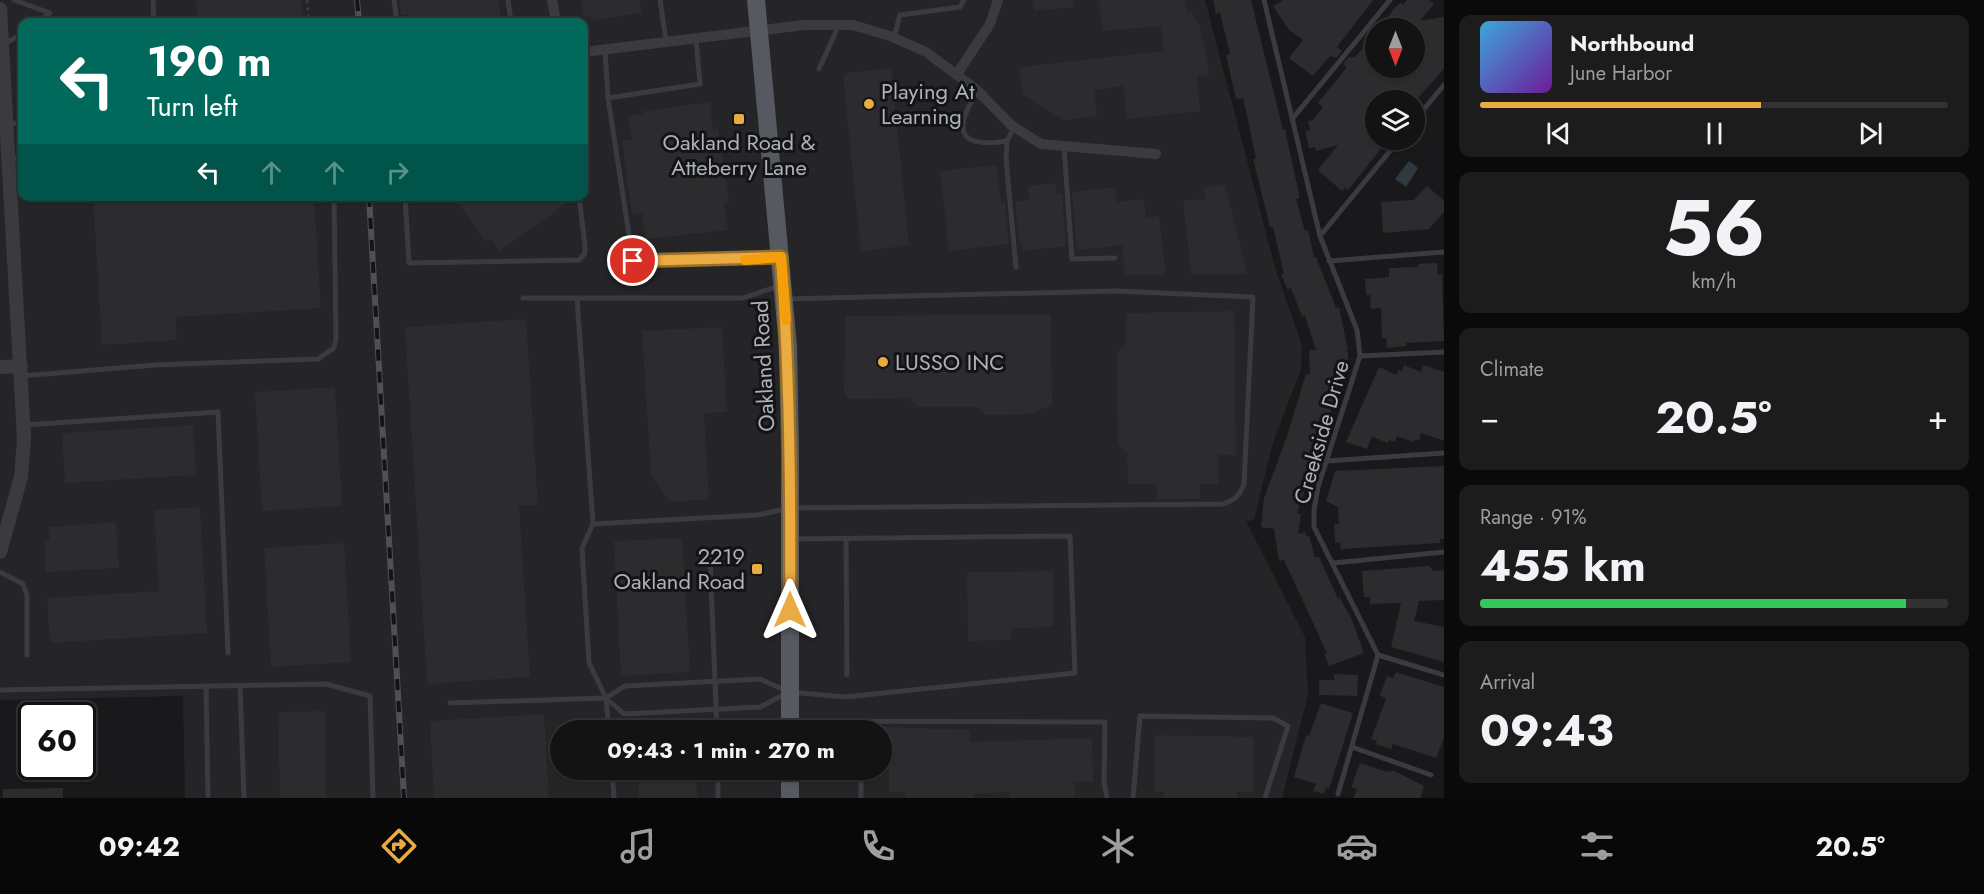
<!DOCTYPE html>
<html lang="en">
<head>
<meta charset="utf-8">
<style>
	:root { --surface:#131314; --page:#1c1c1d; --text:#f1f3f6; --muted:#9d9ea0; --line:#323234; --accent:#eaac42 }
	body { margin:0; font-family:Jost,sans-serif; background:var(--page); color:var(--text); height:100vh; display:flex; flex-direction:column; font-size:22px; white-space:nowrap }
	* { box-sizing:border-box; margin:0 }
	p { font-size:20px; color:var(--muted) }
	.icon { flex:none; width:33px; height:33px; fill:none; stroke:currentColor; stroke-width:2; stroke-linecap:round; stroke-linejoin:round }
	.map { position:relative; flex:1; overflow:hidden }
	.drawer { display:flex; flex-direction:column; gap:15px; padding:15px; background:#0a0a0b; width:540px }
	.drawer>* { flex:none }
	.hud { position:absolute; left:18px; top:18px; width:570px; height:183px; border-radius:12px; box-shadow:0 2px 4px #0004,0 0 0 2px var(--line); background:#00695c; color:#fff; overflow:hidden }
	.needle { width:39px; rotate:180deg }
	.fabs { position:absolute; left:1365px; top:18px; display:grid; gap:12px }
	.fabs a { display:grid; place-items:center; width:60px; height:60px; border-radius:50%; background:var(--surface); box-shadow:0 2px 4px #0004,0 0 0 2px var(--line); font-size:30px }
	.speed { position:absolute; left:18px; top:702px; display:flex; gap:12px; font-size:30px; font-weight:700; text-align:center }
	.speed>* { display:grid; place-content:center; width:78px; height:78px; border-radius:50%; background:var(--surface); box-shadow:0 2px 4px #0004,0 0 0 2px var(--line); line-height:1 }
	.speed .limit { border:3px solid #111; border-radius:9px; background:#fff; color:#111 }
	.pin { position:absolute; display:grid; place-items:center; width:51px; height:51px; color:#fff; margin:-26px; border:3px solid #fff; border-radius:50%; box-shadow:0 2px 6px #0007 }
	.me { position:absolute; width:66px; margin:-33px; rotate:0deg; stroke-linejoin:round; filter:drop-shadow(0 0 4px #0008) }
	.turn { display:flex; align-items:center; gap:21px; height:126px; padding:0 30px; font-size:27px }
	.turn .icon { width:78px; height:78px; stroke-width:2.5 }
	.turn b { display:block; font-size:42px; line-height:51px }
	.lanes { display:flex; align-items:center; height:57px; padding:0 30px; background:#0003; justify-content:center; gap:30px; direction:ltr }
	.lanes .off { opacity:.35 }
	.big { font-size:45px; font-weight:700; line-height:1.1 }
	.drawer .card { flex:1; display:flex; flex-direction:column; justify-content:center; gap:9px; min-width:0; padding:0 21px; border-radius:12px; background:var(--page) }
	.drawer .dial { align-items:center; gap:0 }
	.dial b { font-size:78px; line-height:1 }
	.song { display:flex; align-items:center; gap:18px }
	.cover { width:72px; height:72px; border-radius:9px; background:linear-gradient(135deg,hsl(200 70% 55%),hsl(280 70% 35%)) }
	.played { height:6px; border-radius:3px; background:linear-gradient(90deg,var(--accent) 60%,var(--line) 60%) }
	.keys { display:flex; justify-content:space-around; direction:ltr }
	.heat { display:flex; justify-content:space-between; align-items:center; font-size:33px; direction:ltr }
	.charge { height:9px; border-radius:4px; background:linear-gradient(90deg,#34c759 91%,var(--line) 0) }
	.trip { position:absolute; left:550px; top:720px; width:342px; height:60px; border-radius:30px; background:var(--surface); box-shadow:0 2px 4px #0004,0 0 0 2px var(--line); font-weight:700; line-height:60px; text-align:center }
	.tabs { display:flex; height:96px; justify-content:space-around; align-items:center; background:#080808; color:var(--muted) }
	.tabs .icon { width:42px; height:42px }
	.tabs .selected { color:var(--accent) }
	.tabs b { font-size:27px; color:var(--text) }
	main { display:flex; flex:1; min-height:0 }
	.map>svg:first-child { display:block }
</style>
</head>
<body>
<main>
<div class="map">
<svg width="1444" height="798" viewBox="0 0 1444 798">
	<rect width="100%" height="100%" fill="#19191b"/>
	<path fill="#252528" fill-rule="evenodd" d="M0,0H1205L1276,271L1302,345L1301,369L1273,443L1254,520L1246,521L1305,637L1308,695L1282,798H185L183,696L0,700ZM22,22H584V196H22ZM561,730H882V770H561Z"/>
	<polygon fill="#2f393f" points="1409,161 1418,168 1406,187 1395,179"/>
	<g fill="#2c2c2f">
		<polygon points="196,0 302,0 303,22 197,22"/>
		<polygon points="400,0 499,0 501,22 410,22 409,14 401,16"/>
		<polygon points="581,0 640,0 642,13 593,20 593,16 584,17"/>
		<polygon points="1033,0 1074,0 1074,7 1034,11"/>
		<polygon points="1099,0 1184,0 1188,14 1193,13 1196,22 1199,22 1210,75 1197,76 1200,111 1127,119 1123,86 1094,90 1097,116 1064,120 1023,95 1019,67 1164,51 1161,26 1102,31"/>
		<polygon points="1213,0 1251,0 1283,130 1285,129 1299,194 1299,199 1296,199 1305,231 1308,230 1314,258 1316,257 1336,308 1339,307 1348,350 1344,350 1348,352 1348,364 1342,364 1337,393 1297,513 1301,514 1298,534 1305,532 1307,537 1309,536 1315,557 1319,557 1339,601 1339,596 1352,620 1364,653 1329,666 1324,654 1327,653 1284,560 1279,561 1274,529 1261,527 1264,498 1286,439 1306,374 1310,375 1309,350 1316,350 1305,316 1302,317 1291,288 1287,289 1281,274 1284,274 1273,227 1270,227 1253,159 1256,158 1243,98 1236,99 1226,55 1230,54 1220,13 1216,14"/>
		<polygon points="1283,0 1373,0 1337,47 1342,51 1336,58 1332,56 1327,59 1313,76 1289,58 1303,40 1289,30 1273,6"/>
		<polygon points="1407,0 1429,0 1434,4 1420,21 1444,17 1444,69 1416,100 1376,100 1376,140 1388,140 1348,190 1345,188 1342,191 1318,170 1338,145 1316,151 1315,147 1309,148 1305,131 1310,130 1308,121 1313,120 1323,107 1318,103 1347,67 1343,64 1349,57 1355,57 1376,34 1376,68 1382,68 1393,76 1400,68 1414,68 1414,27 1380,28 1395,7 1401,3 1403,5"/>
		<polygon points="891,68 909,245 861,252 843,77 847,73"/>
		<polygon points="710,102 713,129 718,128 725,176 729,202 724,203 728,230 646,239 642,213 632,215 622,141 632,139 628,116 643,114 643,111"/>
		<polygon points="997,165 1001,203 1005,202 1009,244 949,251 940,171"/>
		<polygon points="1056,183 1057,194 1062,193 1066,246 1022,251 1022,243 1019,243 1015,201 1029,200 1028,186"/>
		<polygon points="1225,184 1247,274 1191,274 1183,201 1205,199 1204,187"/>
		<polygon points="1427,186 1444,201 1444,212 1429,229 1383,233 1381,202 1414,200"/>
		<polygon points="1115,187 1117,202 1144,199 1146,218 1159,216 1166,275 1125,275 1122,245 1079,250 1076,245 1072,192"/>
		<polygon points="93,196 314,196 321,308 175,317 177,340 102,345"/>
		<polygon points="453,196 574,196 574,198 500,251 491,239 486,242"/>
		<polygon points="1437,263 1438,275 1442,274 1444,341 1406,343 1406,346 1387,348 1386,338 1382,338 1381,308 1371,309 1370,295 1366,295 1365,279 1389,277 1389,268 1418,267 1418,264"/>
		<polygon points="1234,311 1236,455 1218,455 1218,484 1200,484 1200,499 1157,499 1156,484 1128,484 1127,453 1118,444 1117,353 1126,344 1126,313"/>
		<polygon points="1051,314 1052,405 1030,414 986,415 977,407 917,407 909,398 848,399 844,394 845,316"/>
		<polygon points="526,319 538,505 519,506 530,677 427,684 405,327"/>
		<polygon points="722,327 727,412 704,413 709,499 670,502 651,475 642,331"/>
		<polygon points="1404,365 1421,372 1423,365 1444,372 1444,441 1421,433 1419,441 1414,439 1413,442 1397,436 1395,442 1389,440 1388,443 1372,437 1367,449 1346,442 1379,367 1396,375 1398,370 1402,372"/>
		<polygon points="335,387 342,506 262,511 255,392"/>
		<polygon points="193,425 196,475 65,483 62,433"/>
		<polygon points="1444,466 1444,539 1440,539 1440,543 1341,549 1340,542 1335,543 1334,524 1339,524 1338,507 1326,501 1335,471"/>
		<polygon points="200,507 207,633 50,643 47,598 159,591 154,510"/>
		<polygon points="116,522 119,568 46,572 44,541 50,541 49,527"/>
		<polygon points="682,538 690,672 621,676 614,541"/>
		<polygon points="344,543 351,662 271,667 264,548"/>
		<polygon points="1429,566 1433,571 1444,570 1444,600 1419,601 1414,621 1444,627 1444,662 1391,647 1401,603 1370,604 1370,597 1364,597 1362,571"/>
		<polygon points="1053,571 1054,627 1011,628 1011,640 968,641 967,572"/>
		<polygon points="1396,672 1444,687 1444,738 1436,758 1393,744 1391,749 1376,744 1377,741 1371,739 1386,699 1380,695 1387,676 1393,678"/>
		<polygon points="1333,674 1358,675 1357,696 1319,695 1319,680 1335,680"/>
		<polygon points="1321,703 1353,713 1329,789 1326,787 1324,794 1313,791 1316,784 1294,777 1306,735 1309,736"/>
		<polygon points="325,711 326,798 280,798 278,712"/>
		<polygon points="544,714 549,798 434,798 430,721"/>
		<polygon points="882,727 970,730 970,742 1092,738 1093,782 1074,782 1075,798 1009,798 1009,792 974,794 974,798 905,798 905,792 889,792 889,767 882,767"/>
		<polygon points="1155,735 1253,737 1253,792 1237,792 1237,798 1164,798 1164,792 1155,792"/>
		<polygon points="1360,763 1387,772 1394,771 1424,786 1420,798 1354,798 1357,789 1351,787"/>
		<polygon points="638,770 696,770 697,798 639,798"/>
		<polygon points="63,788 63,798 3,798 3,789"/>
	</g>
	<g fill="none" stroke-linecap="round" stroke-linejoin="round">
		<polyline stroke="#404247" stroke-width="2" stroke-dasharray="3 4.5" stroke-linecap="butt" points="307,0 309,22"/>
		<g stroke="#3a3b40" stroke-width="5">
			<polyline points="14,0 50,13 39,22"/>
			<polyline points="153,0 154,22"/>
			<polyline points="394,0 397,22"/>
			<polyline points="508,0 511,22"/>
			<polyline points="660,0 666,41"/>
			<polyline points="1264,0 1320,236 1357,330 1360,356 1318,487 1314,510 1314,527 1378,655 1338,794"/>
			<polyline points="894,38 900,15 960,7 964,0"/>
			<polyline points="4,44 22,34"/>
			<polyline points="605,50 608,98 633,261 778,257"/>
			<polyline points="819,69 839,25"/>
			<path d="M978,91C953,129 957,149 1007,141"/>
			<polyline points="608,98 700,84 696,39"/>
			<polyline points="1293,118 1390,0"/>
			<polyline points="1414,121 1444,85"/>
			<polyline points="6,124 22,123"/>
			<polyline points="1014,127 1007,141 1006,159 1016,267"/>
			<polyline points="1064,147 1072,259 1115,258"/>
			<polyline points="9,158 22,157"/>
			<polyline points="405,196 409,263 579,260 585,253 585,245 579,196"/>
			<polyline points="1320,236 1399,140"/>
			<polyline points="1329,261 1444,252"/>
			<polyline points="523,298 743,298 779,286"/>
			<polyline points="577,298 593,524 582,548 589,663 606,698 609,730"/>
			<polyline points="1360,356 1444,352"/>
			<polyline points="21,376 155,365 318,359 334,348 336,339 334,196"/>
			<polyline points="25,425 218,412 228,653"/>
			<polyline points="1327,461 1444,453"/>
			<path d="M593,524L758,515L790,508L1223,504C1235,500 1240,495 1244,484L1253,297L1115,291L786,299"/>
			<polyline points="846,538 847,675"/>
			<polyline points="710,558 717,730"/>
			<polyline points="1334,563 1444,552"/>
			<polyline points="0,572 23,584 27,595 27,655"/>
			<polyline points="1378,655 1444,675"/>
			<polyline points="240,685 244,798"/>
			<polyline points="206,686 208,798"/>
			<polyline points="0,690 326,684 370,696 373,798"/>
			<polyline points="606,698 624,714 760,707 787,693"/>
			<polyline points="450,703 606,698 625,686 760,679 789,692 845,697 1075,673 1070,536 792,539"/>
			<polyline points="716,726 789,721 1105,722 1104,782 1107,798"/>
			<polyline points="1352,747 1431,775"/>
			<polyline points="612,770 614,798"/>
			<polyline points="861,770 861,798"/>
			<polyline points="718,798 718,770"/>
			<polyline points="1133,798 1140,716 1273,718 1288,726 1265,798"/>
		</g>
		<g stroke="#3a3b40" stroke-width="10">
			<polyline points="552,0 556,22"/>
			<polyline points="584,52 804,25 853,25 890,36 926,52 977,90 1011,125 1041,144 1156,154"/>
			<polyline points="957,74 990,24 998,0"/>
		</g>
		<g stroke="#3a3b40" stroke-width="14">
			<polyline points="0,9 24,438 21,477 0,552"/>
			<polyline points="0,367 21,366"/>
		</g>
		<g stroke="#56595f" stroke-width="18">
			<polyline points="756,0 788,346 790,448 790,730"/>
			<polyline points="790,770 790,798"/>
		</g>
		<defs>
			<g id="rail">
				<polyline points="357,0 359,22"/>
				<polyline points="369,196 404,798"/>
			</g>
		</defs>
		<use href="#rail" stroke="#4d5055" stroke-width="6"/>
		<use href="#rail" stroke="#141416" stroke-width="4" stroke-dasharray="11" stroke-linecap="butt"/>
	</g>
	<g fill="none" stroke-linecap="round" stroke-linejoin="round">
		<defs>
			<path id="route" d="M633,261L781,257C790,375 791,492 790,610"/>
		</defs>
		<use href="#route" stroke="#98702b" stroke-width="15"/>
		<use href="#route" stroke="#eaac42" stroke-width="10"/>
		<polyline stroke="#f59e0b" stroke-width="10" points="745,260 781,257 786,320"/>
	</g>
	<g fill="#eaac42" stroke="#141416" stroke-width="2">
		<circle cx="869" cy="104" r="6"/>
		<rect x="733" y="113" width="12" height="12" rx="3"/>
		<circle cx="883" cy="362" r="6"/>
		<rect x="751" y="563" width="12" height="12" rx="3"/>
	</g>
	<g text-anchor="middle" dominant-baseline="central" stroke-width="6" stroke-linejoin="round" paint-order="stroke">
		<g font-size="22" fill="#acb1ba" stroke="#141416" text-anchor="start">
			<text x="881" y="91">Playing At<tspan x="881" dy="25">Learning</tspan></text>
			<text x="739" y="142" text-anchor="middle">Oakland Road &amp;<tspan x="739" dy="25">Atteberry Lane</tspan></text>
			<text x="895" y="362">LUSSO INC</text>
			<text x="745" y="556" text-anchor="end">2219<tspan x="745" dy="25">Oakland Road</tspan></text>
		</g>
		<g font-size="22" fill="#acb1ba" stroke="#141416">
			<text transform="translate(763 366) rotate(-93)">Oakland Road</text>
			<text transform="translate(1321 432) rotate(-74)">Creekside Drive</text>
		</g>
	</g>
</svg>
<div class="fabs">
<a><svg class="needle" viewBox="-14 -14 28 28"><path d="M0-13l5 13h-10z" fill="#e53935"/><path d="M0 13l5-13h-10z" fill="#9d9ea0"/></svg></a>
<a><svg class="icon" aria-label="layers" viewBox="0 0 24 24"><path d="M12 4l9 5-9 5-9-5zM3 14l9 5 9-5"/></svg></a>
</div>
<div class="speed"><div class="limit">60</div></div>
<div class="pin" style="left:633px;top:261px;background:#d93025"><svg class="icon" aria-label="arrive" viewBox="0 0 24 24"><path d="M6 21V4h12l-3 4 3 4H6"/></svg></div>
<svg class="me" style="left:790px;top:610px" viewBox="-20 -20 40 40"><path d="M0-17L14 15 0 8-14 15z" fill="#eaac42" stroke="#fff" stroke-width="4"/></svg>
<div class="trip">09:43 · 1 min · 270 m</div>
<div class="hud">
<div class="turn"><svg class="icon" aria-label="left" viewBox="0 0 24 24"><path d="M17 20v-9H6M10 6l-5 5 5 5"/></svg><div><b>190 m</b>Turn left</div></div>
<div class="lanes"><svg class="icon" aria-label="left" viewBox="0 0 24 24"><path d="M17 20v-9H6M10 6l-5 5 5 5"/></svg><svg class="icon off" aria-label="ahead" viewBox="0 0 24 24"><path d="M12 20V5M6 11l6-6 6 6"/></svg><svg class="icon off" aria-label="ahead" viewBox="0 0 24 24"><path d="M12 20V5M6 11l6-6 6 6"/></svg><svg class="icon off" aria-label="right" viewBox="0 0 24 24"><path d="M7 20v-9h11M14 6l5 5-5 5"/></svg></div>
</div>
</div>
<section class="drawer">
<div class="card">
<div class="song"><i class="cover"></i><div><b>Northbound</b><p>June Harbor</p></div></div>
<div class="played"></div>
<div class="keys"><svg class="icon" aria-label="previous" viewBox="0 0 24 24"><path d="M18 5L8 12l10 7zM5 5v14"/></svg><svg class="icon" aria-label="pause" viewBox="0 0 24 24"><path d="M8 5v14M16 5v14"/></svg><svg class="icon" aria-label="next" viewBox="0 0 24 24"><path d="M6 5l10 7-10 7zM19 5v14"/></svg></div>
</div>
<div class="card dial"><b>56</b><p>km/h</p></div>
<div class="card"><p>Climate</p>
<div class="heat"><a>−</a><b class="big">20.5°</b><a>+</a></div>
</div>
<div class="card"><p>Range · 91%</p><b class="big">455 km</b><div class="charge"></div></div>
<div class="card"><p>Arrival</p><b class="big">09:43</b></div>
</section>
</main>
<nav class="tabs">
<b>09:42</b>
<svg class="icon selected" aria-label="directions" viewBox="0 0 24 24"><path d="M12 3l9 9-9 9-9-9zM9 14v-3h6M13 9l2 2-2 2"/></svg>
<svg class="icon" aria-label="music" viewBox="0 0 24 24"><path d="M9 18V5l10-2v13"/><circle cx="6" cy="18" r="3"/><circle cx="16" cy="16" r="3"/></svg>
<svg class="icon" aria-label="phone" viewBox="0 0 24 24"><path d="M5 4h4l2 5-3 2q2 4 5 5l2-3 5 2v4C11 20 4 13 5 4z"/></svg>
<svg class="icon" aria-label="climate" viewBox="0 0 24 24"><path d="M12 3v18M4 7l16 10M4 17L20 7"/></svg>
<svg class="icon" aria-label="car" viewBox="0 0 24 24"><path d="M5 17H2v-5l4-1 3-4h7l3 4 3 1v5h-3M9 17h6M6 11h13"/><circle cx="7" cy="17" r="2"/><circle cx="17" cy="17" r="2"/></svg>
<svg class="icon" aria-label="filters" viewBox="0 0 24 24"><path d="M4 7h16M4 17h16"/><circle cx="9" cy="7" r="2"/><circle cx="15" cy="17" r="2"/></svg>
<b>20.5°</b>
</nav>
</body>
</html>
